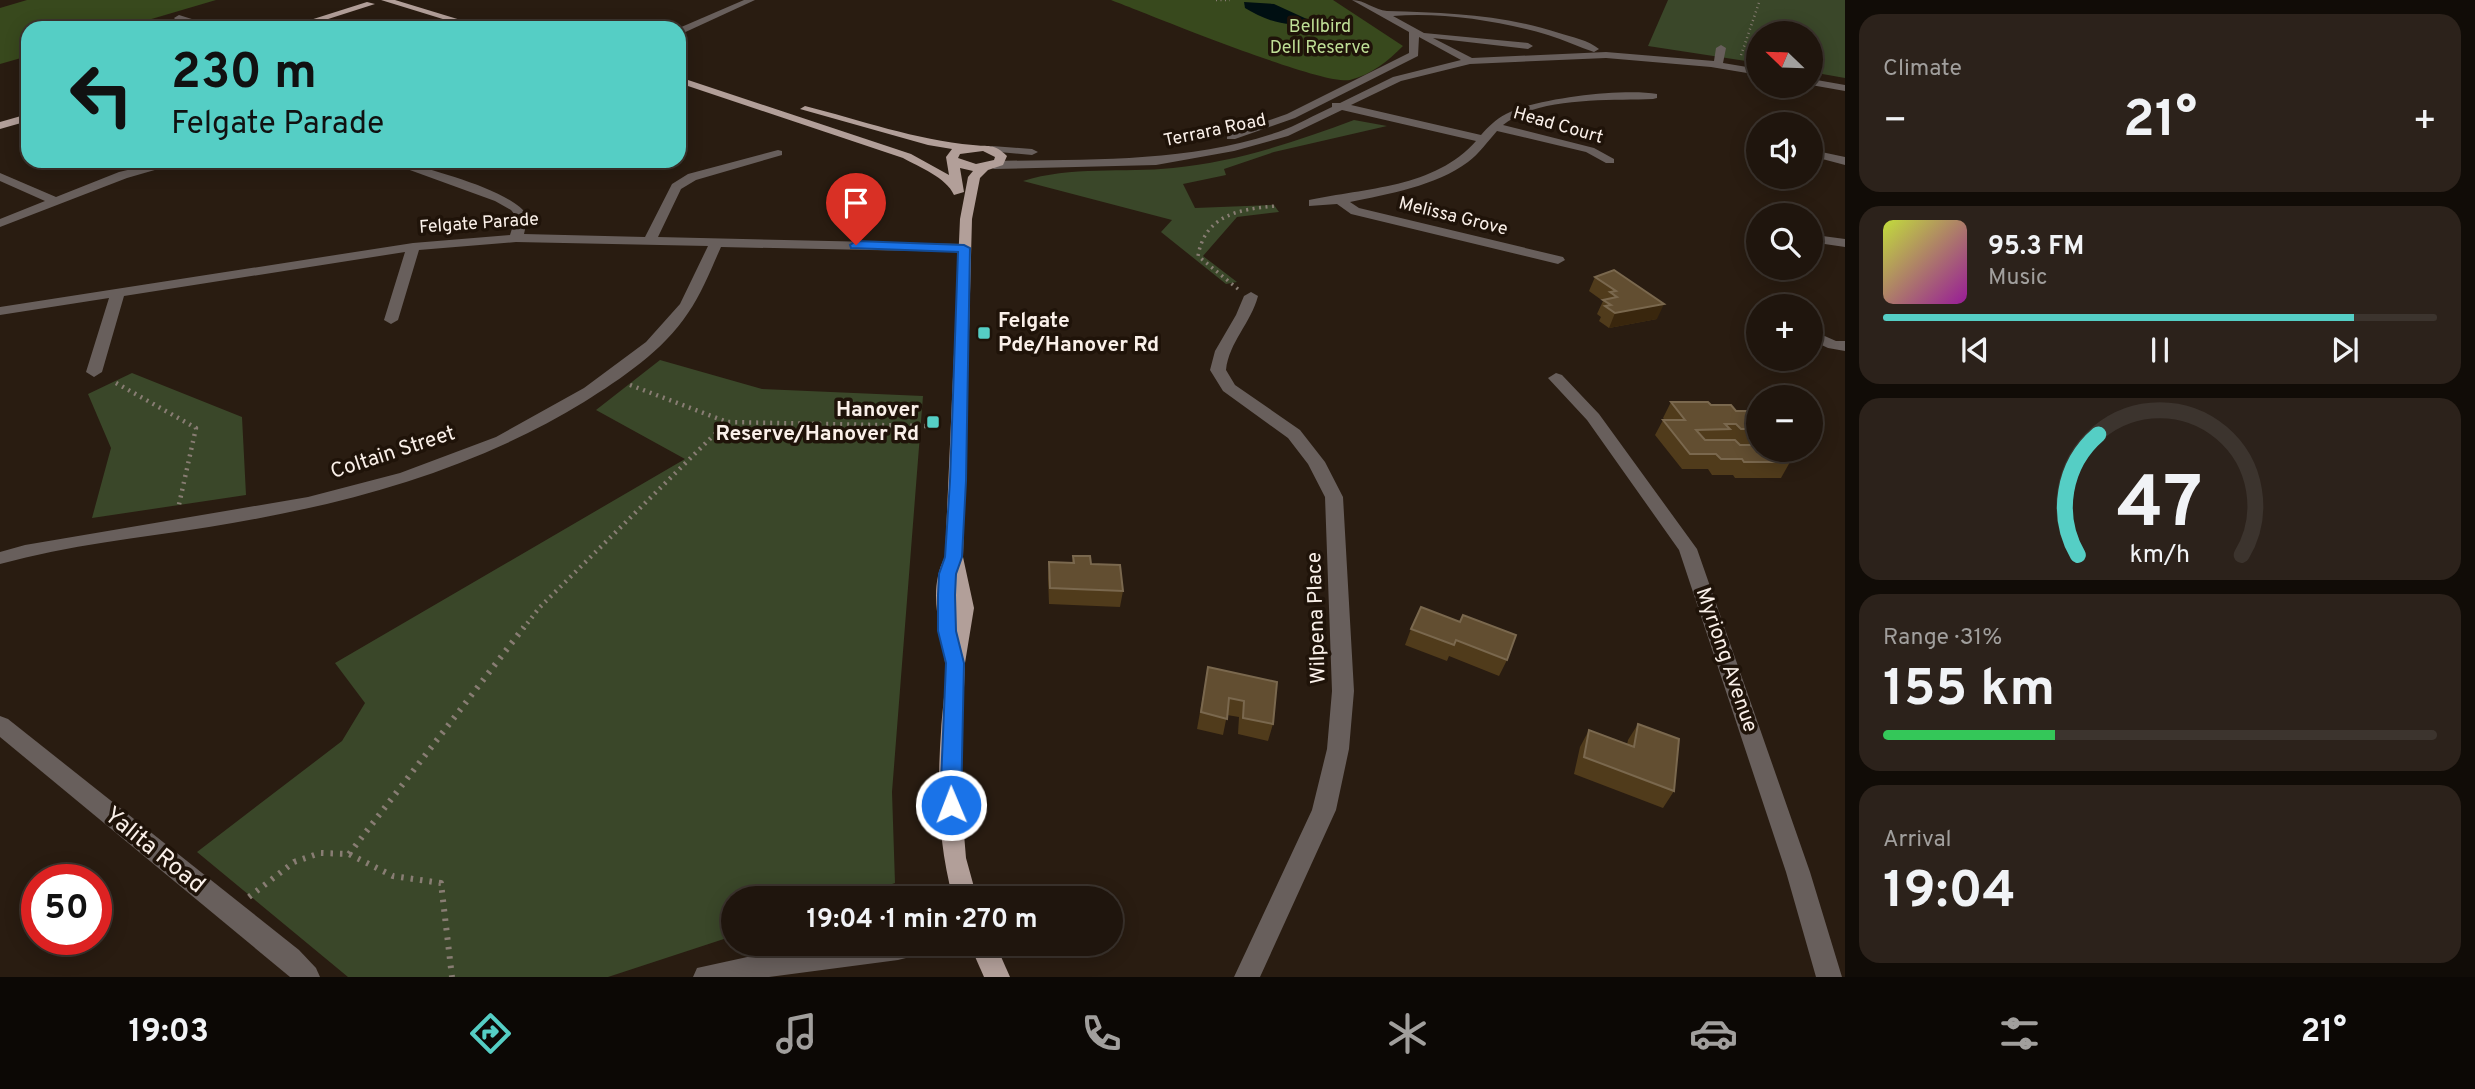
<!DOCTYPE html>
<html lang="en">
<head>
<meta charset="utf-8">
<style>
	:root { --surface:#1f150d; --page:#2c221b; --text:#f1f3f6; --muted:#a19f9d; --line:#3c342e; --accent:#55cec5 }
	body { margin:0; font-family:Overpass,sans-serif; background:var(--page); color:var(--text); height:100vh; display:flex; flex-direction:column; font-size:26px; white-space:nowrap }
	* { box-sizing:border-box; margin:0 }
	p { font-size:23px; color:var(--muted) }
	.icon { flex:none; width:38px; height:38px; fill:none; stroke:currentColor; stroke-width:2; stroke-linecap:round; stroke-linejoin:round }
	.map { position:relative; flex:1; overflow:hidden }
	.details { display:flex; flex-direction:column; gap:14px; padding:14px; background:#110c07; width:630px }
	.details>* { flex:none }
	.guide { position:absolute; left:21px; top:21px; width:665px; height:147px; border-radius:21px; box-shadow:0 4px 18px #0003,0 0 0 2px var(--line); background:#55cec5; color:#111; overflow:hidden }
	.needle { width:46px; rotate:293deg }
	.buttons { position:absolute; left:1746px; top:21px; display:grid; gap:14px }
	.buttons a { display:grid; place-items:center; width:77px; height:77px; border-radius:50%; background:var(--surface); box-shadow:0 4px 18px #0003,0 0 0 2px var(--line); font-size:35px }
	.speed { position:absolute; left:21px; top:864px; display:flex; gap:14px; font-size:35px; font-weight:700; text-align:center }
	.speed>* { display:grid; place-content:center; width:91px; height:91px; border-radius:50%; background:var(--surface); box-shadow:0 4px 18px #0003,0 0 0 2px var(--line); line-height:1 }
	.speed .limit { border:10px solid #d22; background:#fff; color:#111 }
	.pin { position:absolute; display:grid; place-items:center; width:60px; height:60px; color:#fff; margin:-72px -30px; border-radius:50% 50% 50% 0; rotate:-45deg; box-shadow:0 0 7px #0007 }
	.pin .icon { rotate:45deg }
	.me { position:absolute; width:77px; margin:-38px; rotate:359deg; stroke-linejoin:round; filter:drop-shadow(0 0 5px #0008) }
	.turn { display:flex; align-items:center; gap:24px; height:147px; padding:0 35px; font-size:32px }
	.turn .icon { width:91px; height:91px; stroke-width:2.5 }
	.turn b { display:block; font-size:49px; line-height:60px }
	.big { font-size:52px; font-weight:700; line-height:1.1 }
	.details .widget { flex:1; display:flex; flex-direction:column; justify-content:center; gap:10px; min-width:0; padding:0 24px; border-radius:21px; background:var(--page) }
	.details .dial { align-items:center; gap:0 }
	.dial svg { height:182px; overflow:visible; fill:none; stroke:var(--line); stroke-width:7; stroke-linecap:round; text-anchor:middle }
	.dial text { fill:var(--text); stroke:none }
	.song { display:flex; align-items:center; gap:21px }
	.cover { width:84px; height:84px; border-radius:10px; background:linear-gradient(135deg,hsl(70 70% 55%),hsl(300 70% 35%)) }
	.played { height:7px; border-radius:4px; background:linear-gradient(90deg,var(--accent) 85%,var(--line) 85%) }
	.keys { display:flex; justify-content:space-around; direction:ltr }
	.heat { display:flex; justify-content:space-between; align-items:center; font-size:38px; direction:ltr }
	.charge { height:10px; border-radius:5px; background:linear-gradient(90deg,#34c759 31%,var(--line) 0) }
	.trip { position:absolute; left:721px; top:886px; width:402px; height:70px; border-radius:35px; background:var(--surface); box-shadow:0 4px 18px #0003,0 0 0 2px var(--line); font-weight:700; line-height:70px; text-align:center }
	.menu { display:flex; height:112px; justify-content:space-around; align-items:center; background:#0c0805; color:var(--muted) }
	.menu .icon { width:49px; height:49px }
	.menu .current { color:var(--accent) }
	.menu b { font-size:32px; color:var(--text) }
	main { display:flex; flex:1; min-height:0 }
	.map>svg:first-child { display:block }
</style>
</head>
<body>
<main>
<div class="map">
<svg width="1845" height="977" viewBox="0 0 1845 977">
	<rect width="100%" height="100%" fill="#291c11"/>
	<g fill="#3a4729">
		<polygon points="1668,0 1845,0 1845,78 1811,72 1811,33 1759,33 1759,63 1648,46"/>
		<path d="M1354,120L1387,126L1274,152L1224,169L1226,175L1183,184L1195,208L1274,205L1279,212L1237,217L1203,256L1237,282L1226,284L1161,232L1172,220L1023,181C1070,166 1124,173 1173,168C1236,162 1295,142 1354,120Z"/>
		<polygon points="660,360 762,389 923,396 892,792 895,883 851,898 733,898 733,936 608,977 348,977 197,852 342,741 365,703 335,663 685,459 596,410"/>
		<polygon points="132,373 242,417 246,495 92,518 111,448 88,394"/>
	</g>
	<g fill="#38491d">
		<polygon points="27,0 216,0 121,28 28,28 28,56 0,64 0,8"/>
		<path d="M1111,0H1333L1403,46C1387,62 1372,74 1350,80C1322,86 1148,14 1111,0Z"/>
	</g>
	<path fill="#000f12" d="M1244,2L1274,4L1309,20C1289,30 1263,19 1245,8Z"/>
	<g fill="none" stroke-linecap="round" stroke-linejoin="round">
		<g stroke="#887d73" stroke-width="2.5" stroke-dasharray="1 3.5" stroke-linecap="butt">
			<polyline points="1216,0 1230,0"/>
			<polyline points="1741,55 1760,0"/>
		</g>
		<path stroke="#887d73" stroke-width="3.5" stroke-dasharray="2 4.5" stroke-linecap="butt" d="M1238,289L1198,256C1205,215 1239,209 1276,206"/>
		<g stroke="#887d73" stroke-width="4.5" stroke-dasharray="2 5" stroke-linecap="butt">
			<polyline points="116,383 196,428 178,509"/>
			<polyline points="630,385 727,422 926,426"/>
			<polyline points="523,629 539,608 727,422"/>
		</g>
		<g stroke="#887d73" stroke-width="6" stroke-dasharray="2.5 7" stroke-linecap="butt">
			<polyline points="349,854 524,627"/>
			<polyline points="249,897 294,862 320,853 349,854 393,876 441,883 452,977"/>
		</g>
		<g fill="#685f5c" fill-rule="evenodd">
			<polygon points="744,0 755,0 679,35 679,28"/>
			<path d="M1352,0C1365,0 1374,10 1387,11C1448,13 1499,14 1559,33C1572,37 1588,40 1599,49L1594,52C1579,47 1564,40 1548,35C1500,21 1443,12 1393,16L1424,33L1528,43L1533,46L1528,49L1433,38L1472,58L1606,52L1714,61L1716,48L1721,45L1726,48L1723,63L1759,69V75L1711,67L1606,58L1470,64L1401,81L1351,105L1481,135C1488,127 1496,119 1506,114C1536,98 1624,88 1657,94V98L1653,99C1609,101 1539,96 1503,125L1594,148L1614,159V163H1606L1586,152L1497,131C1488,141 1479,154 1468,162C1436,186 1388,194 1350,202L1359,208L1563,257L1565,260L1558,264L1351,214L1337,204L1309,206V200C1365,188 1435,188 1476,141L1342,110L1288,136L1234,151L1156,165L994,169L988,165L994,161C1089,159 1187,163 1278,132C1296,126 1314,115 1332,107V103H1340L1393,77L1461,60L1419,37L1418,56L1295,118L1235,139H1227V135L1287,114L1409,53V32Z"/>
			<polygon points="179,15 214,26 216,28 201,28 176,20 174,18"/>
			<polygon points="1811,79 1845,85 1845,91 1811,85"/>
			<polygon points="992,146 1032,149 1038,152 1032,155 988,151 988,147"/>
			<path d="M778,150L782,151V155L696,180L681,189L658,237L964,244L971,248L964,252L721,247C711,269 702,293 688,313C663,351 622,378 584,402C470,472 340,506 209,527C139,538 69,545 0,564V552L25,545L308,497L400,473L496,437L584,388L646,342L680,304L708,246L516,242L419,250L398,320L391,324L384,320L405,252L124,296L102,372L94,377L86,372L109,298L0,315V307L413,243L510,235L516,216L511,210L495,201L385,161H402C435,172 510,189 528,216L524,234L645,237L672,184L688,174Z"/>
			<polygon points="1812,150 1845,157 1845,165 1811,156"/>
			<polygon points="166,161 186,161 127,178 0,227 0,219 45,201 0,181 0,173 56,197 119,172"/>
			<polygon points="1815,235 1845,239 1845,247 1811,242 1811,236"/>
			<path d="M1251,292L1258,296C1251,323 1229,342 1226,370L1235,385L1300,430L1325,462L1343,497L1354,691L1349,749L1336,810L1260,977H1234L1312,810L1327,749L1332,691L1325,497L1308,464L1288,438L1223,391L1210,370L1215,351L1236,315L1244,296Z"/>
			<polygon points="1811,330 1836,341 1845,341 1845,351 1828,348 1811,340"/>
			<polygon points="1556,373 1562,375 1599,414 1697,549 1810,872 1842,977 1816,977 1786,872 1679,550 1587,420 1548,378"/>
			<polygon points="0,716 8,719 299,950 316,968 320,977 290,977 0,737"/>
			<polygon points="964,881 973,884 976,892 974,898 931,898 934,890"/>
			<polygon points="775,943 817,943 815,946 841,943 938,943 934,951 898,960 769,977 693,977 697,968 761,954 763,948"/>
		</g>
		<g fill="#b29f99" fill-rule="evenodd">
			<polygon points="381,0 395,0 487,28 472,28"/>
			<polygon points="367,2 375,4 300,28 285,28"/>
			<path d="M679,77L911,154L949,175L946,157L952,149L928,145L800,109L805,106C860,120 916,140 973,145C988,147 994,143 1007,156L1003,165L988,170L980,178L972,219L963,557L974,608L965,663L960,786L966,858L977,898H953C938,843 937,789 941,732C942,710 947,684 945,662C941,627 927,591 945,557L960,219L968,177L973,171L960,168L964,192L954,195C946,177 919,167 903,158L679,83ZM983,151L995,157L994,160L976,164L958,158L960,154Z"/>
			<polygon points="28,114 28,121 0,129 0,122"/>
			<polygon points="969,943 995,943 1010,977 984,977"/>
		</g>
	</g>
	<g fill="#503b1b">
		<polygon points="1595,277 1657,319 1609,328 1599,321 1601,317 1597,314 1603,301 1589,291"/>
		<polygon points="1671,402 1711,405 1736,411 1759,411 1759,445 1739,445 1790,462 1781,478 1735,478 1733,475 1712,475 1708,469 1682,469 1655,435 1663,420 1665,420 1663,418"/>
		<polygon points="1073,556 1091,564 1123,591 1120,607 1049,604 1048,578 1049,562 1072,563"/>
		<polygon points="1463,615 1507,660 1499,676 1449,656 1447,661 1405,645 1411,629 1460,622"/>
		<polygon points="1208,667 1273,724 1268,741 1238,734 1239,717 1227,715 1223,735 1197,729"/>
		<polygon points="1638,724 1674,791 1663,808 1574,774 1580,747 1589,730 1627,745 1628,740"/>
	</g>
	<polygon fill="#39260d" points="1664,304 1657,319 1609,328 1615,313"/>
	<g fill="#624e31" stroke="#7a684e" stroke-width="2">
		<polygon points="1614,270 1664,304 1615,313 1605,306 1611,305 1603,300 1617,297 1610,292 1616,291 1595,277"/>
		<polygon points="1671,402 1708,402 1711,405 1731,405 1736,411 1759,411 1759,429 1741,429 1736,424 1725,424 1730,429 1696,430 1705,440 1735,440 1740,445 1759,445 1759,450 1780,450 1790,462 1744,462 1742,459 1721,459 1716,454 1690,454 1663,420 1685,420"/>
		<polygon points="1073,556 1090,556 1091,564 1120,565 1123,591 1050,588 1049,562 1074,563"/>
		<polygon points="1421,607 1460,622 1463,615 1516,635 1507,660 1456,640 1454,645 1411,629"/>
		<polygon points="1208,667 1277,682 1273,724 1243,718 1244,701 1229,698 1227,719 1201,712"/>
		<polygon points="1638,724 1679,739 1674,791 1584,757 1589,730 1634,747"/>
	</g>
	<polygon fill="#1a73e8" stroke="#114b97" stroke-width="2" points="856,241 964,245 970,248 966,481 962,557 956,574 955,595 956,631 964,663 961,805 958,811 951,814 943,811 940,805 946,663 938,631 938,595 939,574 945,557 950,481 958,252 851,248 850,245"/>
	<g fill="#55cec5" stroke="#1f1309" stroke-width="2.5">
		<rect x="977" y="326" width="14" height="14" rx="3.5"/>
		<rect x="926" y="415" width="14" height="14" rx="3.5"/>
	</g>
	<g text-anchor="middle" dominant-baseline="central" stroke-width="7" stroke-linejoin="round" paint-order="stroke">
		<g font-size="18" fill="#bfdf96" stroke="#1f1309">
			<text x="1320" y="27">Bellbird<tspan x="1320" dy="21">Dell Reserve</tspan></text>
		</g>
		<g font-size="18" fill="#faf0e9" stroke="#1f1309">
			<text transform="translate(1558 126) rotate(16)">Head Court</text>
			<text transform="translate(1215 131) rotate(-12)">Terrara Road</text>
			<text transform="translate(1453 217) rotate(14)">Melissa Grove</text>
			<text transform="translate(479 224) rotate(-4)">Felgate Parade</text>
		</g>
		<g font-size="21" font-weight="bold" fill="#faf0e9" stroke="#1f1309" text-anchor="start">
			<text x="998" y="321">Felgate<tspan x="998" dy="24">Pde/Hanover Rd</tspan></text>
			<text x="919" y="410" text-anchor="end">Hanover<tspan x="919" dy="24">Reserve/Hanover Rd</tspan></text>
		</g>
		<g font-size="21" fill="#faf0e9" stroke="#1f1309">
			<text transform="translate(393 453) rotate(-18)">Coltain Street</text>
			<text transform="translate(1317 618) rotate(-92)">Wilpena Place</text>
			<text transform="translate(1726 660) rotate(71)">Myriong Avenue</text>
		</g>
		<g font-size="24" fill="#faf0e9" stroke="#1f1309">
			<text transform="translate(154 851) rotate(39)">Yalita Road</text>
		</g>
	</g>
</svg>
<div class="buttons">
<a><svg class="needle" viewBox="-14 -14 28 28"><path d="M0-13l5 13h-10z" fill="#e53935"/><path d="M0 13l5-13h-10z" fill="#a19f9d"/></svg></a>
<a><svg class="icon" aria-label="sound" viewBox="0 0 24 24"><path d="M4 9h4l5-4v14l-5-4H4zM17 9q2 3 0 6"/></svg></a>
<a><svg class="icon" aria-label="search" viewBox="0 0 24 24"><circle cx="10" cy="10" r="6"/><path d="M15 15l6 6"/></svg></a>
<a>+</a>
<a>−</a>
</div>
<div class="speed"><div class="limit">50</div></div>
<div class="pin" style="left:856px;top:245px;background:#d93025"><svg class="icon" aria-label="arrive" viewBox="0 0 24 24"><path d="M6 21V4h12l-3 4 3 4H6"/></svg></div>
<svg class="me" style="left:951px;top:805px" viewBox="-20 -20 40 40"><circle r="17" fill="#1a73e8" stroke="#fff" stroke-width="3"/><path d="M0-11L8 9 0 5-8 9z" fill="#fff"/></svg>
<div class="trip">19:04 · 1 min · 270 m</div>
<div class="guide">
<div class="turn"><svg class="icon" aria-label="left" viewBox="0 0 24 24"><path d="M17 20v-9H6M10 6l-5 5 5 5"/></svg><div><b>230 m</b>Felgate Parade</div></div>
</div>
</div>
<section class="details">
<div class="widget"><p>Climate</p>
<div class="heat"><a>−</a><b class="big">21°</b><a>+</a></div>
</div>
<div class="widget">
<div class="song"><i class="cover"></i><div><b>95.3 FM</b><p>Music</p></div></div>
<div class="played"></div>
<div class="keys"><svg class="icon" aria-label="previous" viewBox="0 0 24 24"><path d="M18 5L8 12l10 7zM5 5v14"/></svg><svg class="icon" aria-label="pause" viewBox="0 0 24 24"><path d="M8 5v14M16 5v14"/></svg><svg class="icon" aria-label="next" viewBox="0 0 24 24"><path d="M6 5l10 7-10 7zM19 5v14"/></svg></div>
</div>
<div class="widget dial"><svg viewBox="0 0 100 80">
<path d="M14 69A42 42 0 1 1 86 69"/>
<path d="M14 69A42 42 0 0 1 23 16" stroke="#55cec5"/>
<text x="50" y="56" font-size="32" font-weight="700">47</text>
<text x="50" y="72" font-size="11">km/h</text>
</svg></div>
<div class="widget"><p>Range · 31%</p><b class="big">155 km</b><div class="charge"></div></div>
<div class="widget"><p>Arrival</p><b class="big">19:04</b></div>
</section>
</main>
<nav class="menu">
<b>19:03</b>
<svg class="icon current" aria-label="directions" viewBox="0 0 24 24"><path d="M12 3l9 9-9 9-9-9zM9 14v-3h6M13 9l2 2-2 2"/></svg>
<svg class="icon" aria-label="music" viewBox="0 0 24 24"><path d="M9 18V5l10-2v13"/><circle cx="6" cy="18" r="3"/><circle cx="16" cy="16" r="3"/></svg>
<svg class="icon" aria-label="phone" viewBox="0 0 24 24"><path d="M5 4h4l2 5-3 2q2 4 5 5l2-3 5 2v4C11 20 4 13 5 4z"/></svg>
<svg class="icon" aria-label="climate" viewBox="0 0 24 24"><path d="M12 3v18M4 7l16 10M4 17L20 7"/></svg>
<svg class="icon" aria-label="car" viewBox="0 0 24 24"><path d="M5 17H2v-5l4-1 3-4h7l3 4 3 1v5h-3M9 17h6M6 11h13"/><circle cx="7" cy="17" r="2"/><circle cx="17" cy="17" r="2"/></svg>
<svg class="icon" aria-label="filters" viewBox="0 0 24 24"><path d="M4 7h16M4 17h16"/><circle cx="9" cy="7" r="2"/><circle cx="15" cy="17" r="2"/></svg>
<b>21°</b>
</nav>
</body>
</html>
